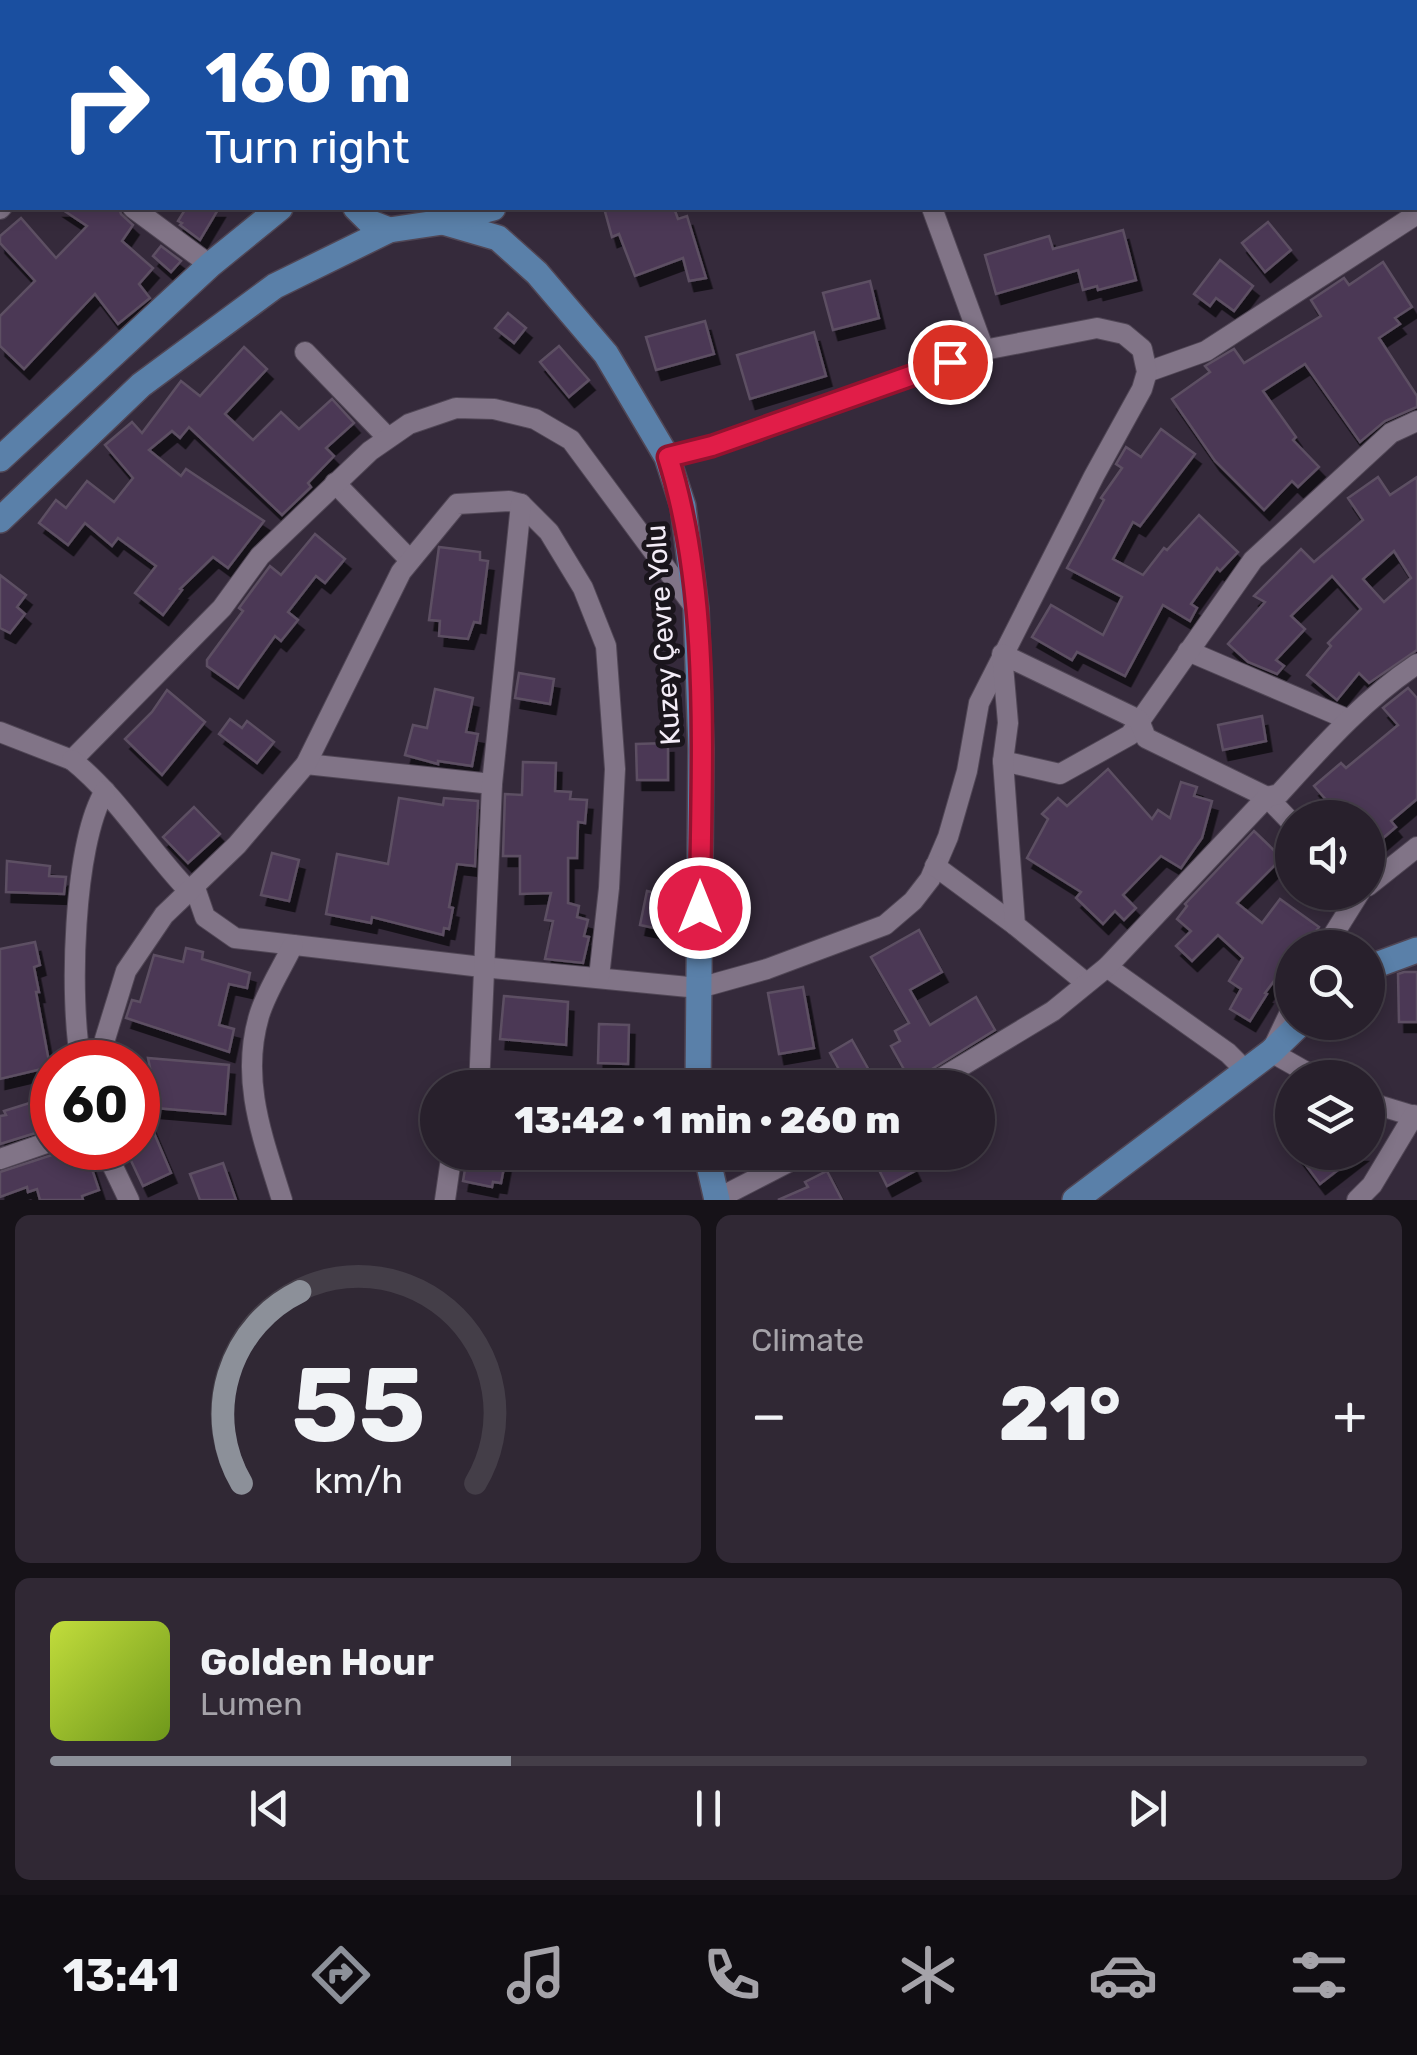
<!DOCTYPE html>
<html lang="en">
<head>
<meta charset="utf-8">
<style>
	:root { --surface:#28202c; --page:#302834; --text:#f1f3f6; --muted:#a5a3a9; --line:#443e48; --accent:#8c9099 }
	body { margin:0; font-family:Rubik,sans-serif; background:var(--page); color:var(--text); height:100vh; display:flex; flex-direction:column; font-size:38px; white-space:nowrap }
	* { box-sizing:border-box; margin:0 }
	p { font-size:32px; color:var(--muted) }
	.icon { flex:none; width:55px; height:55px; fill:none; stroke:currentColor; stroke-width:2; stroke-linecap:round; stroke-linejoin:round }
	.map { position:relative; height:1200px; overflow:hidden }
	.panel { display:flex; flex-direction:column; gap:15px; padding:15px; background:#161218; flex:1 }
	.panel>* { flex:none }
	.guide { position:absolute; left:0px; top:0px; width:1418px; height:210px; box-shadow:0 5px 15px #0003,0 0 0 2px var(--line); background:#1a4fa0; color:#fff; overflow:hidden }
	.fabs { position:absolute; left:1275px; top:800px; display:grid; gap:20px }
	.fabs a { display:grid; place-items:center; width:110px; height:110px; border-radius:50%; background:var(--surface); box-shadow:0 5px 15px #0003,0 0 0 2px var(--line); font-size:50px }
	.speed { position:absolute; left:30px; top:1040px; display:flex; gap:20px; font-size:50px; font-weight:700; text-align:center }
	.speed>* { display:grid; place-content:center; width:130px; height:130px; border-radius:50%; background:var(--surface); box-shadow:0 5px 15px #0003,0 0 0 2px var(--line); line-height:1 }
	.speed .limit { border:15px solid #d22; background:#fff; color:#111 }
	.pin { position:absolute; display:grid; place-items:center; width:85px; height:85px; color:#fff; margin:-42px; border:5px solid #fff; border-radius:50%; box-shadow:0 2px 10px #0007 }
	.me { position:absolute; width:110px; margin:-55px; rotate:0deg; stroke-linejoin:round; filter:drop-shadow(0 0 8px #0008) }
	.turn { display:flex; align-items:center; gap:35px; height:210px; padding:0 40px; font-size:45px }
	.turn .icon { width:130px; height:130px; stroke-width:2.5 }
	.turn b { display:block; font-size:70px; line-height:85px }
	.big { font-size:75px; font-weight:800; line-height:1.1 }
	.panel .tile { flex:1; display:flex; flex-direction:column; justify-content:center; gap:15px; min-width:0; padding:0 35px; border-radius:15px; background:var(--page) }
	.panel .dial { align-items:center; gap:0 }
	.dial svg { height:260px; overflow:visible; fill:none; stroke:var(--line); stroke-width:7; stroke-linecap:round; text-anchor:middle }
	.dial text { fill:var(--text); stroke:none }
	.song { display:flex; align-items:center; gap:30px }
	.cover { width:120px; height:120px; border-radius:15px; background:linear-gradient(135deg,hsl(70 70% 55%),hsl(80 70% 35%)) }
	.played { height:10px; border-radius:5px; background:linear-gradient(90deg,var(--accent) 35%,var(--line) 35%) }
	.keys { display:flex; justify-content:space-around; direction:ltr }
	.heat { display:flex; justify-content:space-between; align-items:center; font-size:55px; direction:ltr }
	.panel .tiles { flex:1; display:grid; gap:15px; grid-template-columns:1fr 1fr }
	.tile:last-child { grid-column:span 2 }
	.trip { position:absolute; left:420px; top:1070px; width:575px; height:100px; border-radius:50px; background:var(--surface); box-shadow:0 5px 15px #0003,0 0 0 2px var(--line); font-weight:800; line-height:100px; text-align:center }
	.dock { display:flex; height:160px; justify-content:space-around; align-items:center; background:#100d12; color:var(--muted) }
	.dock .icon { width:70px; height:70px }
	.dock .active { color:var(--accent) }
	.dock b { font-size:45px; color:var(--text) }
	.map>svg:first-child { display:block }
</style>
</head>
<body>
<div class="map">
<svg width="1417" height="1200" viewBox="0 0 1417 1200">
	<defs>
		<filter id="shadow"><feDropShadow dx="5.5" dy="10" stdDeviation="0" flood-color="#0009"/></filter>
	</defs>
	<rect width="100%" height="100%" fill="#352a3b"/>
	<g fill="#4c3855" stroke="#5d5063" stroke-width="2.5" fill-rule="evenodd" filter="url(#shadow)">
		<polygon points="60,208 119,208 121,214 133,225 122,241 153,268 139,284 150,298 118,324 95,294 24,369 0,346 0,316 35,281 0,243 0,236 21,218 56,258 87,226"/>
		<polygon points="186,208 219,208 200,240 180,225 182,223 178,221"/>
		<polygon points="604,208 674,208 678,219 687,216 706,278 689,281 683,258 635,276 619,234 612,237"/>
		<polygon points="1268,222 1291,250 1265,272 1242,243"/>
		<polygon points="1123,230 1136,280 1098,290 1097,286 1083,290 1078,270 996,294 985,255 1049,236 1053,249"/>
		<polygon points="161,246 181,261 171,272 153,256"/>
		<polygon points="1220,260 1253,286 1234,311 1216,298 1210,306 1194,294"/>
		<polygon points="1383,262 1412,307 1395,318 1400,324 1379,338 1417,396 1417,407 1385,421 1360,442 1305,364 1263,391 1296,437 1293,440 1319,467 1298,487 1292,481 1264,510 1215,461 1172,399 1210,372 1205,366 1234,349 1244,363 1321,316 1311,300 1344,278 1349,285"/>
		<polygon points="870,281 879,318 833,330 823,293"/>
		<polygon points="508,313 526,328 514,343 495,328"/>
		<polygon points="705,321 714,354 656,370 646,337"/>
		<polygon points="814,332 826,376 750,399 737,355"/>
		<polygon points="559,346 589,380 569,397 540,362"/>
		<polygon points="244,347 267,369 225,414 253,440 281,412 299,429 332,399 354,423 326,448 334,456 308,483 311,487 282,515 189,427 180,438 172,431 149,450 181,476 186,469 264,521 228,568 213,557 180,589 182,590 163,615 135,593 156,566 118,538 112,546 85,523 68,545 39,523 56,500 66,508 87,481 114,502 133,478 105,445 132,422 142,433 181,381 200,396"/>
		<polygon points="1161,429 1195,454 1140,526 1133,522 1113,559 1143,575 1164,548 1167,550 1199,515 1238,552 1220,571 1217,568 1191,604 1197,608 1190,621 1163,605 1125,676 1077,652 1072,660 1032,637 1051,605 1103,635 1122,597 1067,568 1104,500 1101,498 1122,468 1116,464 1126,447 1141,457"/>
		<path d="M1378,477L1390,495L1417,477V650L1369,683L1359,673L1337,700L1307,675L1331,646L1328,643L1361,609L1332,576L1291,616L1305,629L1276,660L1284,666L1277,674L1248,662L1228,644L1265,602L1254,596L1301,549L1314,562L1363,520L1348,498ZM1394,551L1411,578L1384,602L1363,579Z"/>
		<polygon points="315,534 345,559 325,583 316,576 288,612 298,620 281,641 275,636 238,688 207,666 207,660 243,611 239,608 270,566 281,575"/>
		<polygon points="439,547 480,552 480,560 488,561 480,623 474,622 468,639 439,636 440,621 429,620"/>
		<polygon points="0,575 26,595 17,607 25,614 10,633 0,628"/>
		<polygon points="519,673 554,679 550,704 515,698"/>
		<polygon points="1408,688 1417,698 1417,799 1391,821 1396,827 1368,851 1368,818 1342,818 1314,786 1341,763 1346,768 1398,725 1383,708"/>
		<polygon points="435,689 473,698 466,732 478,734 472,766 438,761 438,764 405,755 413,725 427,728"/>
		<polygon points="167,690 205,722 162,775 125,739 152,712"/>
		<polygon points="1262,716 1266,741 1223,750 1218,725"/>
		<polygon points="230,719 242,728 247,721 274,742 257,763 219,734"/>
		<polygon points="668,743 668,780 637,780 636,744"/>
		<polygon points="523,762 556,763 555,791 571,792 570,799 587,800 585,823 578,822 577,858 568,858 568,903 579,906 577,917 588,920 584,936 589,937 583,963 545,959 553,921 545,920 551,893 520,894 520,856 503,856 505,794 522,795"/>
		<polygon points="1108,769 1152,819 1158,810 1170,818 1181,782 1197,787 1194,796 1212,801 1202,838 1181,868 1161,856 1123,895 1136,908 1124,920 1115,911 1103,924 1076,898 1081,892 1027,858 1048,819 1042,814 1058,798 1067,806"/>
		<polygon points="399,798 443,805 444,798 478,801 475,866 457,864 449,907 453,908 449,929 444,928 443,935 372,917 371,923 326,914 337,854 388,864"/>
		<polygon points="194,807 220,834 188,863 163,837"/>
		<polygon points="1254,831 1282,858 1237,903 1262,923 1280,899 1319,927 1304,948 1292,948 1292,957 1265,993 1267,994 1250,1021 1230,1009 1241,989 1229,981 1243,958 1218,935 1192,961 1176,946 1191,931 1177,919 1187,906 1185,904"/>
		<polygon points="272,853 299,860 289,901 261,895"/>
		<polygon points="7,861 50,866 49,876 66,877 64,894 6,892"/>
		<polygon points="647,891 670,896 664,930 640,925"/>
		<polygon points="919,930 942,972 910,990 930,1025 976,997 995,1030 911,1082 891,1046 900,1041 895,1031 909,1023 871,957"/>
		<polygon points="35,942 40,965 34,967 39,992 36,992 50,1067 0,1079 0,949"/>
		<polygon points="186,948 203,952 202,959 250,973 247,988 229,984 219,1025 234,1029 229,1052 126,1018 132,1000 140,1002 154,955 183,962"/>
		<polygon points="1404,972 1417,972 1417,1022 1399,1022 1398,974"/>
		<polygon points="803,987 814,1048 779,1054 768,993"/>
		<polygon points="504,996 568,1002 566,1045 500,1039"/>
		<polygon points="599,1024 629,1025 628,1064 598,1063"/>
		<polygon points="852,1040 879,1088 849,1088 830,1053"/>
		<polygon points="148,1058 229,1065 225,1114 143,1107 171,1173 143,1186 125,1148 138,1148 138,1072 150,1068"/>
		<polygon points="52,1096 52,1128 0,1144 0,1116 6,1115 4,1111"/>
		<polygon points="73,1148 76,1158 87,1154 99,1190 82,1196 83,1200 40,1200 37,1189 28,1192 27,1187 0,1197 0,1172"/>
		<polygon points="468,1152 507,1152 501,1183 493,1182 492,1187 463,1181"/>
		<polygon points="870,1152 906,1152 915,1171 887,1186"/>
		<polygon points="1296,1152 1361,1152 1320,1184"/>
		<polygon points="223,1163 236,1200 200,1200 190,1174"/>
		<polygon points="827,1171 842,1200 778,1200 808,1187 805,1182"/>
	</g>
	<g fill="none" stroke-linecap="round" stroke-linejoin="round">
		<defs>
			<g id="minor">
				<polyline points="62,0 63,2"/>
				<polyline points="878,2 878,0"/>
				<polyline points="0,73 2,74"/>
				<polyline points="1415,176 1417,178"/>
				<polyline points="133,208 210,265"/>
				<polyline points="932,208 984,350"/>
				<polyline points="0,209 2,207"/>
				<polyline points="305,352 388,438"/>
				<polyline points="1147,372 1206,351 1417,214"/>
				<polyline points="335,483 410,560"/>
				<polyline points="1188,651 1347,719"/>
				<polyline points="0,732 72,760 222,608 260,556 370,451 409,424 456,408 494,409 535,419 571,440 696,609"/>
				<path d="M72,760C117,796 148,848 187,889L195,888L205,917L235,938L482,967L699,988L767,969L885,925L913,901L930,879L948,837L967,771L979,703L1094,476L1142,389L1147,372L1142,349L1124,334L1097,328L984,350L713,446L667,457"/>
				<polyline points="1003,761 1060,774 1130,735 1253,560 1391,433 1417,421"/>
				<polyline points="306,764 492,784"/>
				<polyline points="935,866 1015,925"/>
				<polyline points="1368,886 1417,847"/>
				<polyline points="1325,948 1360,892"/>
				<polyline points="1107,967 1228,1053 1246,1071"/>
				<polyline points="1085,982 1015,925 1003,761 1008,723 1002,654 1139,720 1146,738 1267,797 1292,823"/>
				<polyline points="1292,1008 1271,1052 1317,1078"/>
				<path d="M81,1062C69,1001 73,844 105,791"/>
				<polyline points="102,1062 105,1039 126,971 164,915 237,845 306,764 401,572 457,504 509,501 521,504 549,532 583,588 606,646 615,769 609,888 599,977"/>
				<polyline points="479,1088 492,784 521,504"/>
				<polyline points="495,1088 521,1084 606,1088"/>
				<path d="M925,1088L1053,1011L1107,967L1267,797L1279,794C1322,747 1363,700 1417,664"/>
				<polyline points="1368,1102 1417,1117"/>
				<polyline points="104,1148 129,1200"/>
				<polyline points="0,1159 52,1141"/>
				<polyline points="717,1199 808,1152"/>
				<path d="M282,1200C263,1138 240,1081 259,1016C266,992 282,968 293,945"/>
				<polyline points="445,1200 452,1152"/>
				<polyline points="1357,1200 1372,1185 1414,1115"/>
			</g>
			<g id="major">
				<polyline points="343,0 343,2"/>
				<polyline points="387,0 387,2"/>
				<polyline points="1183,2 1193,0"/>
				<polyline points="1355,2 1366,0"/>
				<polyline points="356,208 371,223 389,230"/>
				<polyline points="457,208 443,222 498,238 537,273 606,354 667,457 683,506 696,609 701,749 698,1088"/>
				<polyline points="0,459 210,265 280,208"/>
				<polyline points="0,520 141,385 275,286 389,230 443,222 493,208"/>
				<polyline points="1368,968 1417,950"/>
				<polyline points="706,1152 717,1200"/>
				<polyline points="1075,1200 1271,1052 1302,1022"/>
			</g>
		</defs>
		<use href="#minor" stroke="#504655" stroke-width="22"/>
		<use href="#major" stroke="#504655" stroke-width="28"/>
		<use href="#minor" stroke="#817487" stroke-width="20"/>
		<use href="#major" stroke="#5a80a9" stroke-width="25"/>
	</g>
	<g fill="none" stroke-linecap="round" stroke-linejoin="round">
		<defs>
			<path id="route" d="M700,908C701,763 712,596 668,457L712,446L950,362"/>
		</defs>
		<use href="#route" stroke="#92132f" stroke-width="25"/>
		<use href="#route" stroke="#e11d48" stroke-width="18"/>
	</g>
	<g text-anchor="middle" dominant-baseline="central" stroke-width="10" stroke-linejoin="round" paint-order="stroke">
		<g font-size="28" fill="#f3ecf7" stroke="#1a151c">
			<text transform="translate(663 635) rotate(-94)">Kuzey Çevre Yolu</text>
		</g>
	</g>
</svg>
<div class="fabs">
<a><svg class="icon" aria-label="sound" viewBox="0 0 24 24"><path d="M4 9h4l5-4v14l-5-4H4zM17 9q2 3 0 6"/></svg></a>
<a><svg class="icon" aria-label="search" viewBox="0 0 24 24"><circle cx="10" cy="10" r="6"/><path d="M15 15l6 6"/></svg></a>
<a><svg class="icon" aria-label="layers" viewBox="0 0 24 24"><path d="M12 4l9 5-9 5-9-5zM3 14l9 5 9-5"/></svg></a>
</div>
<div class="speed"><div class="limit">60</div></div>
<div class="pin" style="left:950px;top:362px;background:#d93025"><svg class="icon" aria-label="arrive" viewBox="0 0 24 24"><path d="M6 21V4h12l-3 4 3 4H6"/></svg></div>
<svg class="me" style="left:700px;top:908px" viewBox="-20 -20 40 40"><circle r="17" fill="#e11d48" stroke="#fff" stroke-width="3"/><path d="M0-11L8 9 0 5-8 9z" fill="#fff"/></svg>
<div class="trip">13:42 · 1 min · 260 m</div>
<div class="guide">
<div class="turn"><svg class="icon" aria-label="right" viewBox="0 0 24 24"><path d="M7 20v-9h11M14 6l5 5-5 5"/></svg><div><b>160 m</b>Turn right</div></div>
</div>
</div>
<section class="panel">
<div class="tiles">
<div class="tile dial"><svg viewBox="0 0 100 80">
<path d="M14 69A42 42 0 1 1 86 69"/>
<path d="M14 69A42 42 0 0 1 32 10" stroke="#8c9099"/>
<text x="50" y="56" font-size="32" font-weight="700">55</text>
<text x="50" y="72" font-size="11">km/h</text>
</svg></div>
<div class="tile"><p>Climate</p>
<div class="heat"><a>−</a><b class="big">21°</b><a>+</a></div>
</div>
<div class="tile">
<div class="song"><i class="cover"></i><div><b>Golden Hour</b><p>Lumen</p></div></div>
<div class="played"></div>
<div class="keys"><svg class="icon" aria-label="previous" viewBox="0 0 24 24"><path d="M18 5L8 12l10 7zM5 5v14"/></svg><svg class="icon" aria-label="pause" viewBox="0 0 24 24"><path d="M8 5v14M16 5v14"/></svg><svg class="icon" aria-label="next" viewBox="0 0 24 24"><path d="M6 5l10 7-10 7zM19 5v14"/></svg></div>
</div>
</div>
</section>
<nav class="dock">
<b>13:41</b>
<svg class="icon active" aria-label="directions" viewBox="0 0 24 24"><path d="M12 3l9 9-9 9-9-9zM9 14v-3h6M13 9l2 2-2 2"/></svg>
<svg class="icon" aria-label="music" viewBox="0 0 24 24"><path d="M9 18V5l10-2v13"/><circle cx="6" cy="18" r="3"/><circle cx="16" cy="16" r="3"/></svg>
<svg class="icon" aria-label="phone" viewBox="0 0 24 24"><path d="M5 4h4l2 5-3 2q2 4 5 5l2-3 5 2v4C11 20 4 13 5 4z"/></svg>
<svg class="icon" aria-label="climate" viewBox="0 0 24 24"><path d="M12 3v18M4 7l16 10M4 17L20 7"/></svg>
<svg class="icon" aria-label="car" viewBox="0 0 24 24"><path d="M5 17H2v-5l4-1 3-4h7l3 4 3 1v5h-3M9 17h6M6 11h13"/><circle cx="7" cy="17" r="2"/><circle cx="17" cy="17" r="2"/></svg>
<svg class="icon" aria-label="filters" viewBox="0 0 24 24"><path d="M4 7h16M4 17h16"/><circle cx="9" cy="7" r="2"/><circle cx="15" cy="17" r="2"/></svg>
</nav>
</body>
</html>
